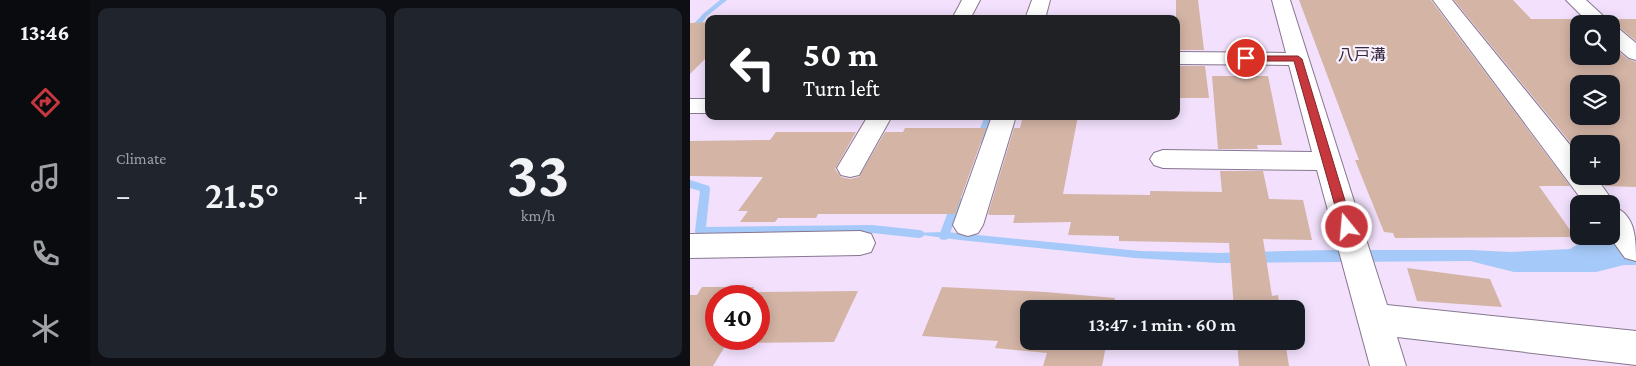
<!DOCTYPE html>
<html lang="en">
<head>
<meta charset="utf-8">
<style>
	:root { --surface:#171b24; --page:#20242c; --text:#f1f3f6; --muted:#9ea1a6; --accent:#c7383e }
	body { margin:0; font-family:"Crimson Pro","Noto Sans JP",serif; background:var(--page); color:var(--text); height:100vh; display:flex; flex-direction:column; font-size:19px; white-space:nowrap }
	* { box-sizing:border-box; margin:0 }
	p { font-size:16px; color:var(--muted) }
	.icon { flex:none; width:28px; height:28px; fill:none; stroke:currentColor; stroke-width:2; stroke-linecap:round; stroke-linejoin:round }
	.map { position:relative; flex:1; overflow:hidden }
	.side { display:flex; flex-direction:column; gap:8px; padding:8px; background:#0d0f14; width:600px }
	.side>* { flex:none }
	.guide { position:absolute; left:15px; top:15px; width:475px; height:105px; border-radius:10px; box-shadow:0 2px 12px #0003; background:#202124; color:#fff; overflow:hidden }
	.controls { position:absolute; left:880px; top:15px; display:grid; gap:10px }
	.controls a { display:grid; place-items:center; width:50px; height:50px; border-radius:10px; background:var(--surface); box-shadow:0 2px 12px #0003; font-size:25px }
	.speed { position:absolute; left:15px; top:285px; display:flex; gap:10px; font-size:25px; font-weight:700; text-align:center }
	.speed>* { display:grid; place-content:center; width:65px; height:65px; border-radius:50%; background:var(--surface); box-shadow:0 2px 12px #0003; line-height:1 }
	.speed .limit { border:8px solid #d22; background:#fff; color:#111 }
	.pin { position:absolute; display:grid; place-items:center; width:42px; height:42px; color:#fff; margin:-21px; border:2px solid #fff; border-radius:50%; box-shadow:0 1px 5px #0007 }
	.me { position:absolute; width:55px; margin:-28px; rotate:343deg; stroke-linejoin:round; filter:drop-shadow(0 0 4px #0008) }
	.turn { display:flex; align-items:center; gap:18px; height:105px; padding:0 15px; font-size:22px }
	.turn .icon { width:65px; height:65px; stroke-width:2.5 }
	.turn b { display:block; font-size:35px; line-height:42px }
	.big { font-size:38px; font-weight:600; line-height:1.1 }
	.side .tile { flex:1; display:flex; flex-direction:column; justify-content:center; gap:8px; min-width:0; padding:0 18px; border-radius:10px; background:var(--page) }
	.side .dial { align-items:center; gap:0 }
	.dial b { font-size:65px; line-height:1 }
	.heat { display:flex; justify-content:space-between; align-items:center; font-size:28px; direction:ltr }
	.side .tiles { flex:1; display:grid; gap:8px; grid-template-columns:repeat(2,1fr) }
	.trip { position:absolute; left:330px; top:300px; width:285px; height:50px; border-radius:10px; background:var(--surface); box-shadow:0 2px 12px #0003; font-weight:600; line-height:50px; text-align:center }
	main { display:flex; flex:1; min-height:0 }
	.tab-bar { display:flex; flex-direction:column; width:90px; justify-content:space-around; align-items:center; background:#090b0e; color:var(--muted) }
	.tab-bar .icon { width:35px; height:35px }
	.tab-bar .on { color:var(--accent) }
	.tab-bar b { font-size:22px; color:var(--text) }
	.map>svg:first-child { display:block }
</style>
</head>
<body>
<main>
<nav class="tab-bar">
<b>13:46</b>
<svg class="icon on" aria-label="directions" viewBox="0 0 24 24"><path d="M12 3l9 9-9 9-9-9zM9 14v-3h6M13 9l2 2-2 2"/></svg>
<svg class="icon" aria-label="music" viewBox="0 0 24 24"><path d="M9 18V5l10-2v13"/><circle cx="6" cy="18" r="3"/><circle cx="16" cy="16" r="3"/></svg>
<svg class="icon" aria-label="phone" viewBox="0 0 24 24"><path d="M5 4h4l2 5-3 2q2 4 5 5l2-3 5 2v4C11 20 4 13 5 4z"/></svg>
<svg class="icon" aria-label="climate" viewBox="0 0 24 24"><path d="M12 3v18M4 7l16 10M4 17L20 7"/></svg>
</nav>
<section class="side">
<div class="tiles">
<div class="tile"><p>Climate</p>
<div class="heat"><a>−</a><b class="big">21.5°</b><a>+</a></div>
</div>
<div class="tile dial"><b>33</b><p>km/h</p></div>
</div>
</section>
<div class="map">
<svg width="946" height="366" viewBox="0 0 946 366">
	<rect width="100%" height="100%" fill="#f2e0fc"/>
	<polygon fill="#a5c9f8" points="256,232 450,251 528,253 638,250 781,250 820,252 880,249 896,239 916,238 928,244 946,244 946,265 934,265 906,272 824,272 780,261 529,263 445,258 270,240 217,233"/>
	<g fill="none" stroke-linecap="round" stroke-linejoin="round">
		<g fill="#a5c9f8" fill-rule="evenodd">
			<polygon points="30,0 37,0 17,16 3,35 0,35 0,28 13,14"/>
			<polygon points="0,52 19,55 19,59 0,56"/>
			<polygon points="295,116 303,116 295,141 290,144 285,141"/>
			<polygon points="0,180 19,186 20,189 16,227 182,225 229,230 233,231 234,234 233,237 229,238 182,233 10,235 6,234 5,231 10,191 0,188"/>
			<polygon points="267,197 271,198 272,201 259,236 258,239 254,240 250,239 249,236 262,201 263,198"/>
		</g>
	</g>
	<g fill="#d3b4a5" fill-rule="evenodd">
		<polygon points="486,0 508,0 514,50 486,50"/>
		<polygon points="609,0 741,0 880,186 849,186 885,237 705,238 703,233 694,232 665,160 669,160"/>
		<path d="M764,0H823L841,19H892L897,24H889V56H921V46L938,59L946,62V187L915,186L907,176H921V144H889V153ZM889,84H921V116H889Z"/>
		<polygon points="919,19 946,19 946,41 929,27 924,25"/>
		<polygon points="19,22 19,55 0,74 0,23"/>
		<polygon points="486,66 515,66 519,98 486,98"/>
		<polygon points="522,76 578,76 592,145 567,145 568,149 528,149"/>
		<polygon points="333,116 388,116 373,194 460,195 460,191 532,192 530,171 573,171 579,199 613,200 622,240 573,239 582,296 588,295 590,309 544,309 539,243 429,241 429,236 378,235 381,222 323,223 325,215 300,215 298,214 324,128 330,128"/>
		<polygon points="215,128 296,128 265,214 128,214 126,218 88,218 85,222 50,222 58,211 48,211 73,177 0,176 0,141 80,140 86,132 166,132 145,169 151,177 160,179 169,177 195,132 213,132"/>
		<polygon points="717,268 800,279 812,307 727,301"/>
		<path d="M12,287H64L62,292L168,291L144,342L37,343L23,366H0V295H7ZM26,296H69V339H26Z"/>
		<polygon points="252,287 355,292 425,298 423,309 339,309 339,341 417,341 412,366 353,366 357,353 305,348 308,341 232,336"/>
		<polygon points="547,341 595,341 599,366 549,366"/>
	</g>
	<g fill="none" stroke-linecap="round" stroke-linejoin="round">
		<defs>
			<g id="minor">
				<polygon points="272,0 290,0 280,19 266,19 264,15"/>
				<polygon points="342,0 360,0 355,19 335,19"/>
				<polygon points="582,0 600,0 697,305 946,331 946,365 707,337 716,366 680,366 627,170 473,168 464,165 460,159 464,153 473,150 622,152 599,65 486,64 486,52 596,53"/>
				<path d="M743,0H762L889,156V176H905L925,204L924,207C946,215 946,240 946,261L935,258L919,236H921V204H895Z"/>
				<polygon points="876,0 896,0 922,24 900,24"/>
				<polygon points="921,26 928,28 946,43 946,60 939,58 921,43"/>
				<rect x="0" y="99" width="19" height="14"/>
				<polygon points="178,116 202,116 169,175 160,177 151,175 147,168"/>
				<polygon points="302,116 326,116 293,225 288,233 278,236 268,233 263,225"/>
				<polygon points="170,231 181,234 185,243 181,252 170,255 0,258 0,234"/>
			</g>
		</defs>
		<use href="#minor" stroke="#87768f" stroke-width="2"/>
		<use href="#minor" fill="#fff" fill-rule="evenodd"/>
	</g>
	<polygon fill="#c7383e" stroke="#812428" points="608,56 612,59 663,227 661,230 653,230 651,227 604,61 556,61 551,58 556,56"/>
	<g text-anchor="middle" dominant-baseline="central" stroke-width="4.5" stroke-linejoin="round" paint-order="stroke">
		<g font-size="16" fill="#36283d" stroke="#f9f1fd">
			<text x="672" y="54">八戸溝</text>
		</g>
	</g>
</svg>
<div class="controls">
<a><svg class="icon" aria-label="search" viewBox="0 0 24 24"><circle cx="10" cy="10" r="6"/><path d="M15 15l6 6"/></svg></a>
<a><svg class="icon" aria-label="layers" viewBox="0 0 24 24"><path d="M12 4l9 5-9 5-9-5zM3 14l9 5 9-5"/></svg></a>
<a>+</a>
<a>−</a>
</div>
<div class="speed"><div class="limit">40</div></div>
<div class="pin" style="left:556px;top:58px;background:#d93025"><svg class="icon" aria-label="arrive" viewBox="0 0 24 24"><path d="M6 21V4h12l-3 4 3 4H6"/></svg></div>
<svg class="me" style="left:657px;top:227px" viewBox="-20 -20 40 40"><circle r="17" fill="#c7383e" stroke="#fff" stroke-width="3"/><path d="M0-11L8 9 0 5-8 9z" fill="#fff"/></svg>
<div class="trip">13:47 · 1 min · 60 m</div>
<div class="guide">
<div class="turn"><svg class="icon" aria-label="left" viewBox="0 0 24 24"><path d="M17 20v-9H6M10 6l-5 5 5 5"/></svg><div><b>50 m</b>Turn left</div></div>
</div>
</div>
</main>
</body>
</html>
